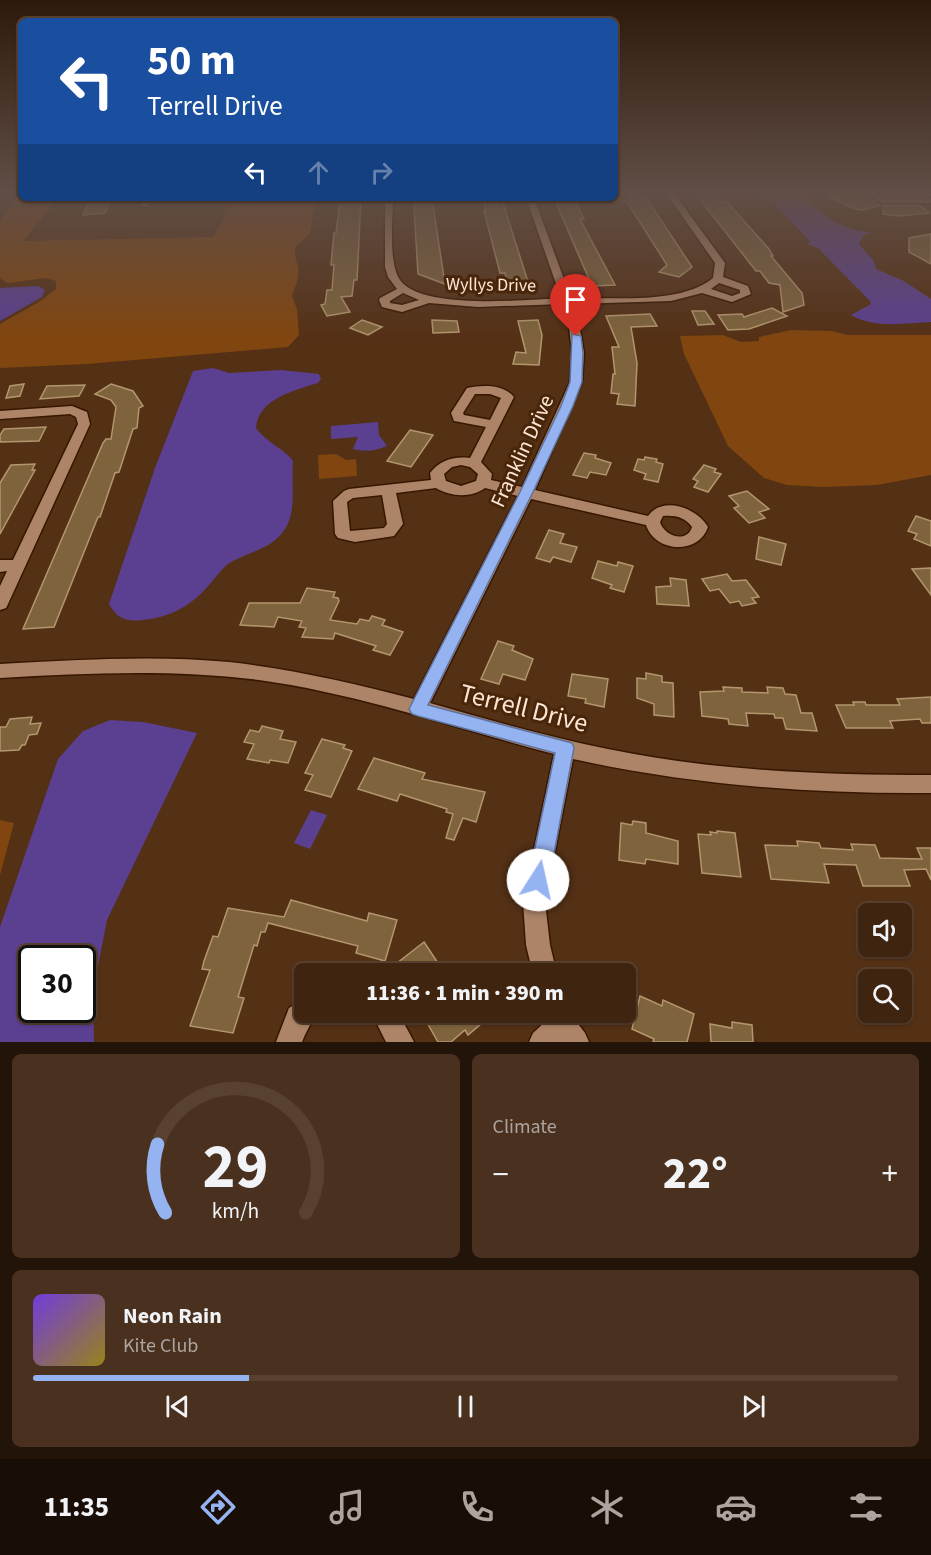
<!DOCTYPE html>
<html lang="en">
<head>
<meta charset="utf-8">
<style>
	:root { --surface:#3f2410; --page:#4a301e; --text:#f1f3f6; --muted:#ada49f; --line:#584130; --accent:#95b2f1 }
	body { margin:0; font-family:"Source Sans 3",sans-serif; background:var(--page); color:var(--text); height:100vh; display:flex; flex-direction:column; font-size:22px; white-space:nowrap }
	* { box-sizing:border-box; margin:0 }
	p { font-size:20px; color:var(--muted) }
	.icon { flex:none; width:33px; height:33px; fill:none; stroke:currentColor; stroke-width:2; stroke-linecap:round; stroke-linejoin:round }
	.map { position:relative; height:1042px; overflow:hidden }
	.drawer { display:flex; flex-direction:column; gap:12px; padding:12px; background:#231409; flex:1 }
	.drawer>* { flex:none }
	.guide { position:absolute; left:18px; top:18px; width:600px; height:183px; border-radius:9px; box-shadow:0 2px 4px #0004,0 0 0 2px var(--line); background:#1a4fa0; color:#fff; overflow:hidden }
	.tools { position:absolute; left:858px; top:903px; display:grid; gap:12px }
	.tools a { display:grid; place-items:center; width:54px; height:54px; border-radius:9px; background:var(--surface); box-shadow:0 2px 4px #0004,0 0 0 2px var(--line); font-size:30px }
	.speed { position:absolute; left:18px; top:945px; display:flex; gap:12px; font-size:30px; font-weight:700; text-align:center }
	.speed>* { display:grid; place-content:center; width:78px; height:78px; border-radius:50%; background:var(--surface); box-shadow:0 2px 4px #0004,0 0 0 2px var(--line); line-height:1 }
	.speed .limit { border:3px solid #111; border-radius:9px; background:#fff; color:#111 }
	.pin { position:absolute; display:grid; place-items:center; width:51px; height:51px; color:#fff; margin:-62px -26px; border-radius:50% 50% 50% 0; rotate:-45deg; box-shadow:0 0 6px #0007 }
	.pin .icon { rotate:45deg }
	.me { position:absolute; width:66px; margin:-33px; rotate:10deg; stroke-linejoin:round; filter:drop-shadow(0 0 4px #0008) }
	.turn { display:flex; align-items:center; gap:21px; height:126px; padding:0 30px; font-size:27px }
	.turn .icon { width:78px; height:78px; stroke-width:2.5 }
	.turn b { display:block; font-size:42px; line-height:51px }
	.lanes { display:flex; align-items:center; height:57px; padding:0 30px; background:#0003; justify-content:center; gap:30px; direction:ltr }
	.lanes .off { opacity:.35 }
	.big { font-size:45px; font-weight:800; line-height:1.1 }
	.drawer .tile { flex:1; display:flex; flex-direction:column; justify-content:center; gap:9px; min-width:0; padding:0 21px; border-radius:9px; background:var(--page) }
	.drawer .dial { align-items:center; gap:0 }
	.dial svg { height:156px; overflow:visible; fill:none; stroke:var(--line); stroke-width:7; stroke-linecap:round; text-anchor:middle }
	.dial text { fill:var(--text); stroke:none }
	.song { display:flex; align-items:center; gap:18px }
	.cover { width:72px; height:72px; border-radius:9px; background:linear-gradient(135deg,hsl(260 70% 55%),hsl(50 70% 35%)) }
	.played { height:6px; border-radius:3px; background:linear-gradient(90deg,var(--accent) 25%,var(--line) 25%) }
	.keys { display:flex; justify-content:space-around; direction:ltr }
	.heat { display:flex; justify-content:space-between; align-items:center; font-size:33px; direction:ltr }
	.drawer .tiles { flex:1; display:grid; gap:12px; grid-template-columns:1fr 1fr }
	.tile:last-child { grid-column:span 2 }
	.trip { position:absolute; left:294px; top:963px; width:342px; height:60px; border-radius:9px; background:var(--surface); box-shadow:0 2px 4px #0004,0 0 0 2px var(--line); font-weight:800; line-height:60px; text-align:center }
	.tabs { display:flex; height:96px; justify-content:space-around; align-items:center; background:#190e06; color:var(--muted) }
	.tabs .icon { width:42px; height:42px }
	.tabs .active { color:var(--accent) }
	.tabs b { font-size:27px; color:var(--text) }
	.map>svg:first-child { display:block }
</style>
</head>
<body>
<div class="map">
<svg width="931" height="1042" viewBox="0 0 931 1042">
	<rect width="100%" height="100%" fill="#543015"/>
	<g fill="#81450f">
		<path d="M18,193H21V198H58L23,241L213,237L235,198H316L310,233L295,247C294,255 296,259 298,267C300,277 295,287 292,296L297,309L299,335L288,347L87,364L0,368V324L39,302L56,289V281L46,278L7,283L0,278V221Z"/>
		<polygon points="791,330 831,331 848,335 931,335 931,475 877,485 822,487 787,485 764,478 728,446 684,354 680,336 723,335 741,342 759,341 759,337"/>
		<polygon points="336,454 346,460 356,459 357,476 319,479 318,455"/>
		<polygon points="0,820 14,823 0,875"/>
	</g>
	<g fill="#5b3f91" fill-rule="evenodd">
		<path d="M764,193H798L834,222L855,230L872,233L864,235L859,243C864,253 875,257 876,269L904,281L931,299V322C905,323 875,329 851,315L871,304L870,301L818,248L807,244L810,242L809,240Z"/>
		<polygon points="38,286 45,290 42,297 0,321 0,288"/>
		<path d="M213,368L229,373L281,370L319,374L321,379L318,383C295,390 258,399 256,428C266,442 286,450 293,461C291,482 297,511 285,529C272,549 251,551 231,562C223,567 216,577 209,585C191,606 171,617 143,620C127,622 117,619 109,604L155,468L193,371Z"/>
		<path d="M378,422L379,435L387,446C376,451 365,452 353,449L358,437L331,439V426Z"/>
		<path d="M110,720L143,722L197,733L107,920L93,992L94,1042H0V927L58,759L83,731ZM32,958H82V1010H32Z"/>
		<polygon points="311,810 327,815 310,849 294,843"/>
	</g>
	<g fill="#7e633c" stroke="#b3966d" stroke-width="1.5">
		<polygon points="628,193 643,193 692,267 679,277 659,272 667,265 627,202 631,202 627,195 630,195"/>
		<polygon points="695,193 710,193 721,202 727,202 769,249 773,256 771,256 802,293 804,305 783,312 780,285 769,283 760,271 756,271"/>
		<polygon points="836,193 865,193 882,205 862,210 853,208 826,196 839,196"/>
		<polygon points="91,198 111,198 105,213 83,215"/>
		<polygon points="420,198 432,199 445,284 418,274 414,208 414,202 419,202"/>
		<polygon points="486,198 502,200 530,288 509,289 505,273 500,273 484,211 486,211 483,199"/>
		<polygon points="554,198 574,198 584,219 580,219 615,285 592,286"/>
		<polygon points="344,199 361,199 357,280 354,280 352,296 341,297 350,312 327,316 321,305 325,304 327,290 332,290 334,265 331,265 334,233 336,233 340,202"/>
		<polygon points="884,205 919,205 929,213 899,216 883,214"/>
		<polygon points="931,234 931,264 909,252 909,238"/>
		<polygon points="772,308 787,316 749,329 728,330 718,315 742,314 744,317"/>
		<polygon points="692,311 705,311 714,324 698,325"/>
		<polygon points="650,314 657,326 631,327 637,363 635,406 617,404 619,394 611,393 613,374 615,374 612,347 619,347 606,316"/>
		<polygon points="362,320 382,327 368,335 350,328"/>
		<polygon points="432,320 457,321 459,332 433,333"/>
		<polygon points="538,320 542,335 539,365 513,364 516,352 526,353 518,321"/>
		<polygon points="24,384 20,396 6,398 10,386"/>
		<polygon points="111,384 133,391 143,406 139,408 137,428 133,429 119,472 115,473 100,517 98,517 54,627 23,629 103,443 106,439 111,439 116,407 111,400 95,394"/>
		<polygon points="85,385 79,396 40,399 47,386"/>
		<polygon points="46,427 39,441 0,442 0,435 4,429"/>
		<polygon points="410,430 433,435 411,467 387,461"/>
		<polygon points="584,453 596,455 595,458 611,463 606,475 590,472 587,478 573,475"/>
		<polygon points="645,457 657,459 656,462 663,464 658,482 644,479 646,474 634,470 638,459 644,460"/>
		<polygon points="35,464 32,470 35,470 0,534 0,483 11,465"/>
		<polygon points="704,465 716,469 714,472 721,474 708,492 694,487 698,481 693,479"/>
		<polygon points="747,491 769,509 759,512 765,518 749,523 734,508 739,506 729,496"/>
		<polygon points="916,516 931,521 931,546 914,539 917,534 908,531"/>
		<polygon points="549,530 564,534 560,543 577,547 571,562 553,557 550,562 536,558"/>
		<polygon points="759,537 786,544 781,565 756,559"/>
		<polygon points="598,561 617,566 618,562 633,566 624,592 610,588 612,585 592,578"/>
		<polygon points="931,568 931,595 912,569"/>
		<polygon points="727,574 732,581 746,580 759,597 752,598 756,603 742,606 739,601 730,603 719,589 710,591 702,579"/>
		<polygon points="670,578 686,580 689,606 657,604 656,587 671,586"/>
		<polygon points="307,588 335,592 333,597 338,598 339,601 330,620 357,624 360,619 369,621 372,616 385,620 382,625 403,632 390,655 373,650 376,646 335,633 333,639 302,637 306,628 299,627 302,621 278,617 274,627 240,625 249,603 300,603"/>
		<polygon points="498,641 514,646 512,650 533,659 525,680 503,674 499,684 481,679"/>
		<polygon points="646,673 662,676 662,682 673,683 674,717 654,715 654,704 637,698 637,678 646,679"/>
		<polygon points="572,674 608,679 604,707 585,703 586,699 568,696"/>
		<polygon points="723,687 742,688 742,692 768,693 767,687 783,688 785,694 796,695 801,713 812,713 817,731 786,729 783,718 775,718 774,714 746,713 748,726 729,724 728,719 702,716 700,692 724,691"/>
		<polygon points="931,697 931,723 922,723 920,719 890,721 893,728 846,728 836,705 854,705 853,702 865,702 866,705 900,705 897,699"/>
		<polygon points="32,717 30,724 41,723 37,734 29,735 25,745 22,745 19,750 0,751 0,727 6,727 10,719"/>
		<polygon points="262,726 283,731 280,739 296,742 288,763 270,760 269,763 247,759 254,744 244,742 250,730 259,732"/>
		<polygon points="322,739 345,745 343,748 352,751 331,797 305,790 313,775 305,773"/>
		<polygon points="374,758 425,773 422,779 485,792 476,822 463,818 454,840 446,838 453,814 446,812 447,809 400,794 397,801 358,789"/>
		<polygon points="633,821 646,823 646,833 678,841 678,864 646,859 645,864 619,860 621,823 632,825"/>
		<polygon points="717,831 735,833 741,877 702,873 698,834 711,835 710,832 717,833"/>
		<polygon points="797,841 819,843 821,848 853,850 851,844 875,845 880,858 922,859 917,848 931,848 931,880 926,869 904,870 910,886 863,886 856,865 824,864 829,883 771,879 765,845 798,846"/>
		<polygon points="291,900 367,921 369,913 397,920 385,961 356,953 358,946 268,923 265,932 261,932 257,946 254,945 238,997 244,998 233,1033 190,1026 210,970 202,969 204,961 213,936 218,937 228,908 284,917"/>
		<polygon points="424,942 440,966 430,974 383,974"/>
		<polygon points="640,996 662,1006 663,1000 694,1014 687,1042 653,1042 654,1039 632,1029"/>
		<polygon points="421,1012 495,1012 468,1035 465,1030 451,1042 438,1042"/>
		<polygon points="732,1022 752,1025 753,1042 711,1042 710,1024 732,1028"/>
	</g>
	<g fill="none" stroke-linecap="round" stroke-linejoin="round">
		<defs>
			<g id="minor">
				<path d="M666,193H674L725,263L723,277L748,286L751,294L732,302L702,293L671,301L573,304L578,318L584,353L582,382L535,490L648,516C663,495 697,508 708,527C699,555 655,553 646,525L531,499L430,703C489,720 548,737 608,749C714,771 823,775 931,775V793C810,794 691,785 573,759L545,902L550,945L557,974H533L526,945L523,902L554,754C455,728 360,694 259,680C173,669 86,673 0,678V664C76,660 153,655 229,662C292,669 353,683 414,699L518,496L485,488C471,498 451,497 436,488L396,493L403,524L394,536L355,542L338,538L335,534L333,501L344,491L349,489L431,480L430,473C440,460 454,456 470,458L486,427L454,421L451,413L467,388C482,385 503,384 514,397L481,462L492,474L491,480L522,487L570,382L572,353L568,318L563,304L478,307L429,303L402,312L382,307L379,300L380,298L397,289L388,277L385,267V198H393C393,219 388,262 400,280C421,310 526,300 561,298L526,198H534L571,298C612,297 680,305 713,278L715,263ZM719,283L740,290V293L732,296L711,289ZM403,293L419,300L402,305L390,303V301ZM475,394H490L501,398L490,420L464,415L463,413ZM461,465L470,467L478,474L476,481L461,486L446,481L444,474L452,467ZM382,495L387,524L384,528L350,531L347,502L353,498ZM663,516C675,515 685,517 692,527C687,544 664,536 660,522Z"/>
				<polygon points="867,193 876,193 883,199 931,199 931,203 881,203"/>
				<polygon points="142,198 150,198 147,207 140,205"/>
				<polygon points="72,406 87,412 90,424 8,604 6,608 0,610 0,586 7,571 0,572 0,560 13,560 78,424 76,417 70,414 0,419 0,411"/>
				<path d="M304,999V1012H316C312,1023 306,1031 302,1042H276L289,1008Z"/>
				<polygon points="371,1012 398,1012 414,1042 386,1042"/>
				<polygon points="544,1012 569,1012 585,1033 589,1042 529,1042 533,1033 547,1020"/>
			</g>
		</defs>
		<use href="#minor" stroke="#381700" stroke-width="3"/>
		<use href="#minor" fill="#ad8467" fill-rule="evenodd"/>
	</g>
	<linearGradient id="sky" x2="0" y2="1"><stop stop-color="#2e1a0c"/><stop offset="0.57" stop-color="#614e46"/><stop offset="1" stop-color="#614e46" stop-opacity="0"/></linearGradient>
	<rect width="931" height="339" fill="url(#sky)"/>
	<polygon fill="#95b2f1" stroke="#61749d" stroke-width="1.5" points="572,334 581,336 583,353 582,382 573,406 533,492 428,705 572,743 574,748 549,880 546,887 538,890 531,887 528,880 555,753 418,716 412,714 409,709 520,492 561,406 570,382"/>
	<g text-anchor="middle" dominant-baseline="central" stroke-width="6" stroke-linejoin="round" paint-order="stroke">
		<g font-size="18" fill="#fde6d6" stroke="#492609">
			<text transform="translate(491 285) rotate(1)">Wyllys Drive</text>
		</g>
		<g font-size="21" fill="#fde6d6" stroke="#492609">
			<text transform="translate(522 451) rotate(-65)">Franklin Drive</text>
		</g>
		<g font-size="26" fill="#fde6d6" stroke="#492609">
			<text transform="translate(524 708) rotate(14)">Terrell Drive</text>
		</g>
	</g>
</svg>
<div class="tools">
<a><svg class="icon" aria-label="sound" viewBox="0 0 24 24"><path d="M4 9h4l5-4v14l-5-4H4zM17 9q2 3 0 6"/></svg></a>
<a><svg class="icon" aria-label="search" viewBox="0 0 24 24"><circle cx="10" cy="10" r="6"/><path d="M15 15l6 6"/></svg></a>
</div>
<div class="speed"><div class="limit">30</div></div>
<div class="pin" style="left:576px;top:336px;background:#d93025"><svg class="icon" aria-label="arrive" viewBox="0 0 24 24"><path d="M6 21V4h12l-3 4 3 4H6"/></svg></div>
<svg class="me" style="left:538px;top:880px" viewBox="-20 -20 40 40"><circle r="19" fill="#fff"/><path d="M0-13L10 11 0 6-10 11z" fill="#95b2f1"/></svg>
<div class="trip">11:36 · 1 min · 390 m</div>
<div class="guide">
<div class="turn"><svg class="icon" aria-label="left" viewBox="0 0 24 24"><path d="M17 20v-9H6M10 6l-5 5 5 5"/></svg><div><b>50 m</b>Terrell Drive</div></div>
<div class="lanes"><svg class="icon" aria-label="left" viewBox="0 0 24 24"><path d="M17 20v-9H6M10 6l-5 5 5 5"/></svg><svg class="icon off" aria-label="ahead" viewBox="0 0 24 24"><path d="M12 20V5M6 11l6-6 6 6"/></svg><svg class="icon off" aria-label="right" viewBox="0 0 24 24"><path d="M7 20v-9h11M14 6l5 5-5 5"/></svg></div>
</div>
</div>
<section class="drawer">
<div class="tiles">
<div class="tile dial"><svg viewBox="0 0 100 80">
<path d="M14 69A42 42 0 1 1 86 69"/>
<path d="M14 69A42 42 0 0 1 10 34" stroke="#95b2f1"/>
<text x="50" y="56" font-size="32" font-weight="700">29</text>
<text x="50" y="72" font-size="11">km/h</text>
</svg></div>
<div class="tile"><p>Climate</p>
<div class="heat"><a>−</a><b class="big">22°</b><a>+</a></div>
</div>
<div class="tile">
<div class="song"><i class="cover"></i><div><b>Neon Rain</b><p>Kite Club</p></div></div>
<div class="played"></div>
<div class="keys"><svg class="icon" aria-label="previous" viewBox="0 0 24 24"><path d="M18 5L8 12l10 7zM5 5v14"/></svg><svg class="icon" aria-label="pause" viewBox="0 0 24 24"><path d="M8 5v14M16 5v14"/></svg><svg class="icon" aria-label="next" viewBox="0 0 24 24"><path d="M6 5l10 7-10 7zM19 5v14"/></svg></div>
</div>
</div>
</section>
<nav class="tabs">
<b>11:35</b>
<svg class="icon active" aria-label="directions" viewBox="0 0 24 24"><path d="M12 3l9 9-9 9-9-9zM9 14v-3h6M13 9l2 2-2 2"/></svg>
<svg class="icon" aria-label="music" viewBox="0 0 24 24"><path d="M9 18V5l10-2v13"/><circle cx="6" cy="18" r="3"/><circle cx="16" cy="16" r="3"/></svg>
<svg class="icon" aria-label="phone" viewBox="0 0 24 24"><path d="M5 4h4l2 5-3 2q2 4 5 5l2-3 5 2v4C11 20 4 13 5 4z"/></svg>
<svg class="icon" aria-label="climate" viewBox="0 0 24 24"><path d="M12 3v18M4 7l16 10M4 17L20 7"/></svg>
<svg class="icon" aria-label="car" viewBox="0 0 24 24"><path d="M5 17H2v-5l4-1 3-4h7l3 4 3 1v5h-3M9 17h6M6 11h13"/><circle cx="7" cy="17" r="2"/><circle cx="17" cy="17" r="2"/></svg>
<svg class="icon" aria-label="filters" viewBox="0 0 24 24"><path d="M4 7h16M4 17h16"/><circle cx="9" cy="7" r="2"/><circle cx="15" cy="17" r="2"/></svg>
</nav>
</body>
</html>
